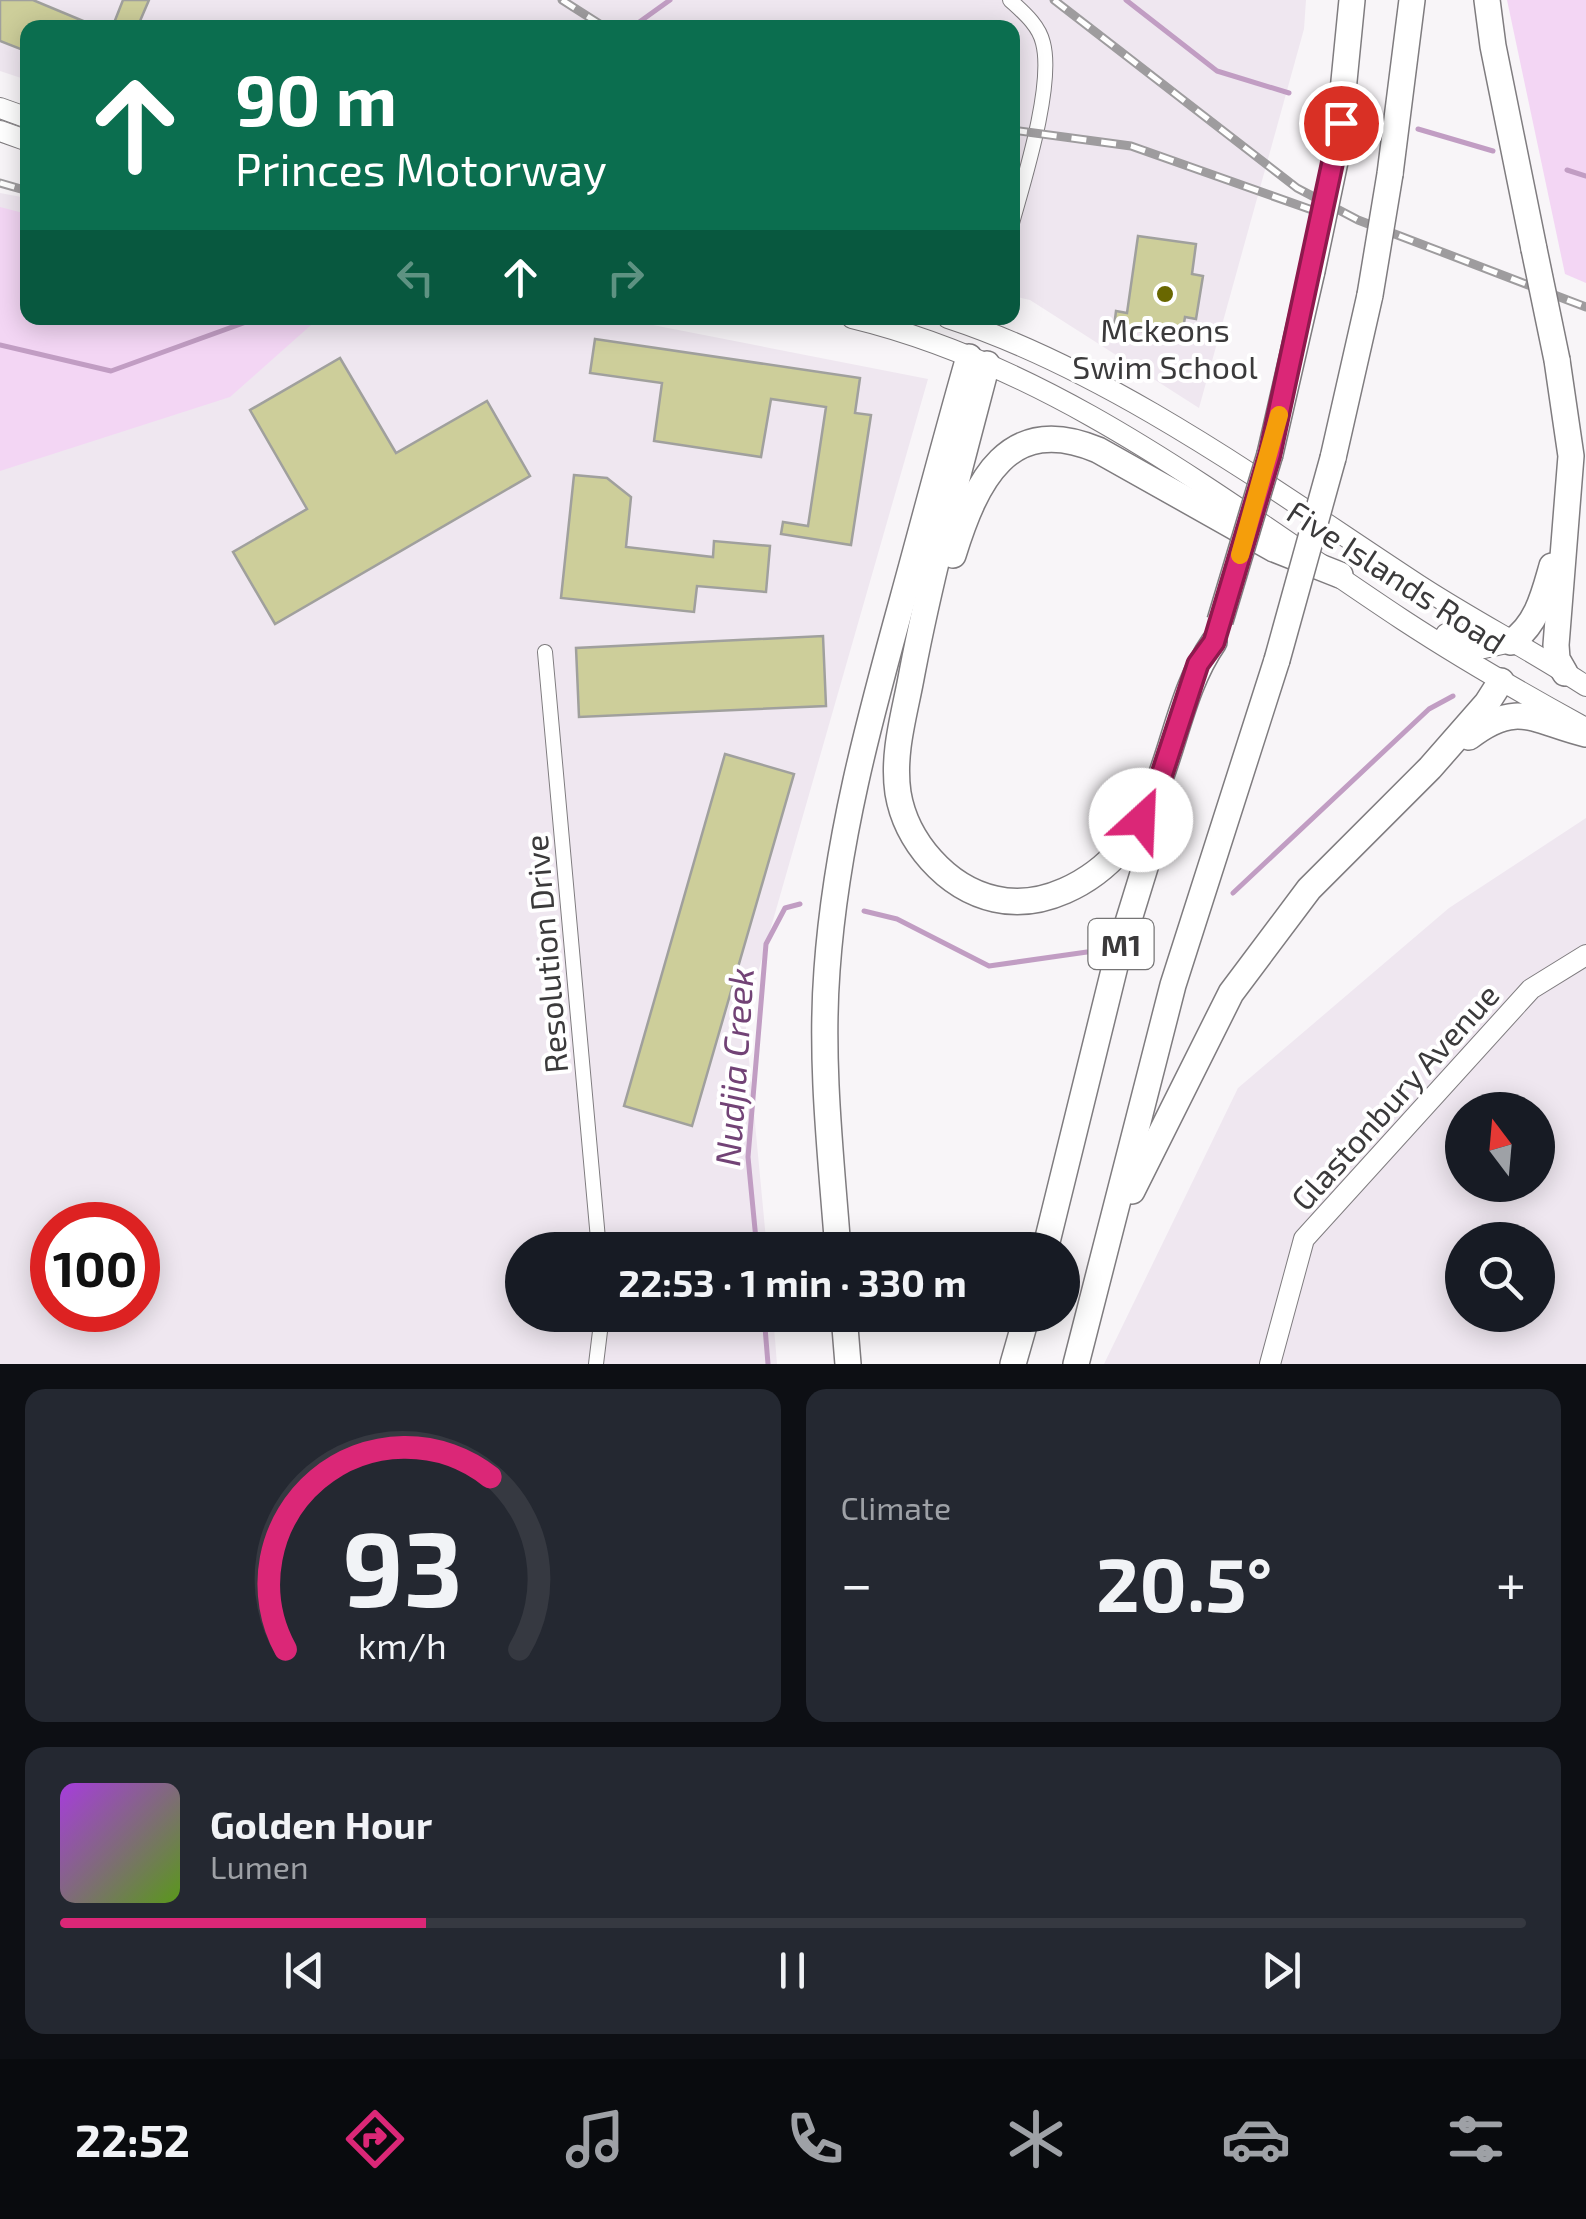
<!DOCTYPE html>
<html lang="en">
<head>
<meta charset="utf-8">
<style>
	:root { --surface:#171b24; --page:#242831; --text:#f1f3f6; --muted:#9ea1a6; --line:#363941; --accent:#db2777 }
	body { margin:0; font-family:"Exo 2",sans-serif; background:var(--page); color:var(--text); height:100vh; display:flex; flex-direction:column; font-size:38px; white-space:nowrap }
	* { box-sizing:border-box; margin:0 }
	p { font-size:32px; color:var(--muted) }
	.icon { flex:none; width:55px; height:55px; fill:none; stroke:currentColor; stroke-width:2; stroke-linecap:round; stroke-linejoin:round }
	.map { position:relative; height:1364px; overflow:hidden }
	.details { display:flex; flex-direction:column; gap:25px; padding:25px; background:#0d0f14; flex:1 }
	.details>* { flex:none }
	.banner { position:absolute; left:20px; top:20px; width:1000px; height:305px; border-radius:20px; box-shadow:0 5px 25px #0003; background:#0b6e4f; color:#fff; overflow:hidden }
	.needle { width:65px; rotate:344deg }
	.buttons { position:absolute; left:1445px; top:1092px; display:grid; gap:20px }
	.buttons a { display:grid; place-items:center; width:110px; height:110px; border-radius:50%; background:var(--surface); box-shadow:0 5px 25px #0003; font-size:50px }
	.speed { position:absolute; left:30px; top:1202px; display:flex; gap:20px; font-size:50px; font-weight:700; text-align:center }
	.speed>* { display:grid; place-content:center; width:130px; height:130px; border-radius:50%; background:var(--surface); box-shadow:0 5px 25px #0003; line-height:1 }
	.speed .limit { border:15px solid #d22; background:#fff; color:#111 }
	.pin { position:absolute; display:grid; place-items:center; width:85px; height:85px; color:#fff; margin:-42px; border:5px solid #fff; border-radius:50%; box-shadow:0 2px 10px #0007 }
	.me { position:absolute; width:110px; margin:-55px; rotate:25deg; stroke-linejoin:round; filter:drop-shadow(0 0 8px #0008) }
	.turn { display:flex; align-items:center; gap:35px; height:210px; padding:0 50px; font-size:45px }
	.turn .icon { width:130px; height:130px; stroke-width:2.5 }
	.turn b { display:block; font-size:70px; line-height:85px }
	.lanes { display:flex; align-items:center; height:95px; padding:0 50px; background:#0003; justify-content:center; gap:50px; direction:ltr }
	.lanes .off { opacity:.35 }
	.big { font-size:75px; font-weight:700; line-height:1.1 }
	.details .widget { flex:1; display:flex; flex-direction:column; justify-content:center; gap:15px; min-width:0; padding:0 35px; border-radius:20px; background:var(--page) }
	.details .dial { align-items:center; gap:0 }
	.dial svg { height:260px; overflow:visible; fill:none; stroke:var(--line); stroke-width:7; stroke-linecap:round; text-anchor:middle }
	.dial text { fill:var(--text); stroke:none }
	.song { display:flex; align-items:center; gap:30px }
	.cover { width:120px; height:120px; border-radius:15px; background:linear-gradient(135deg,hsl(280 70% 55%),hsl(90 70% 35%)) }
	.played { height:10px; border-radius:5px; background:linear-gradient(90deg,var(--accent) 25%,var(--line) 25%) }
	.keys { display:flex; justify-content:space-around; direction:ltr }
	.heat { display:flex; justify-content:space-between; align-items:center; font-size:55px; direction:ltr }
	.details .tiles { flex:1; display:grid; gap:25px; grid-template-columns:1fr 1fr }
	.widget:last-child { grid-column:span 2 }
	.trip { position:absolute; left:505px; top:1232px; width:575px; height:100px; border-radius:50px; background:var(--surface); box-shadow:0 5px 25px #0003; font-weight:700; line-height:100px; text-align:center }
	.dock { display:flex; height:160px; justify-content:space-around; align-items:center; background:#090b0e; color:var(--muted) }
	.dock .icon { width:70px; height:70px }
	.dock .active { color:var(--accent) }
	.dock b { font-size:45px; color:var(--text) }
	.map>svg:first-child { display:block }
</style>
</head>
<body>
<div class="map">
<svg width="1586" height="1364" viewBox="0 0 1586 1364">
	<rect width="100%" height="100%" fill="#f8f5f8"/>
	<g fill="#efe7f0" fill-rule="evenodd">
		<polygon points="0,0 1306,0 1304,29 1199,408 1030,300 1013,296 1012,28 28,28 27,80 0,71"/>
		<path d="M0,193L27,198L28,318H617L928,379L745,1018L767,1250H522V1315H773L777,1364H0ZM52,1225H138V1310H52Z"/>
		<path d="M1586,818V1364H1104L1238,1088L1449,908ZM1462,1110H1538V1185H1462ZM1462,1240H1538V1315H1462Z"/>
	</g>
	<g fill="#f3d6f4">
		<polygon points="1507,0 1586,0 1586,283 1565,274"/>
		<polygon points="0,207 27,214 28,318 319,318 230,397 0,471"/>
	</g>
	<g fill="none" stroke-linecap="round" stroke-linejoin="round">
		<g stroke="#c19dc3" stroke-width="5">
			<polyline points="1126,0 1217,71 1289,93"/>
			<polyline points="631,28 670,0"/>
			<polyline points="1418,129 1493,151"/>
			<polyline points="1567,170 1586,176"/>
			<polyline points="0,345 111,371 257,318"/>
			<polyline points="1233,893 1429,709 1453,696"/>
			<polyline points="864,911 897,919 989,966 1087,952"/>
			<polyline points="757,1250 748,1157 766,944 785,908 800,904"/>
			<polyline points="764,1315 768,1364"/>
		</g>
	</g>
	<g fill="#cdce9a" stroke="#a0a09d" stroke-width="2.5">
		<polygon points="0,0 33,0 100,28 28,28 28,52 0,41"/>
		<polygon points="123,0 149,0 137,28 112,28"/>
		<polygon points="1138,236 1196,244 1192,274 1203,276 1196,319 1185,317 1183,329 1153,325 1151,333 1114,327 1116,311 1127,313"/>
		<polygon points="595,339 860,378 855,413 871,415 851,545 781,534 783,522 808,526 826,407 771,399 761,457 654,441 662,383 590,373"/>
		<polygon points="340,358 396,453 487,401 530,476 275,624 233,552 307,509 250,410"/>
		<polygon points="574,475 607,478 631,497 626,547 713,557 714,541 770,546 766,592 697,586 694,612 561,598"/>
		<polygon points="823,636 826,706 579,717 576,648"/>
		<polygon points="725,754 794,774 692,1126 624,1106"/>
	</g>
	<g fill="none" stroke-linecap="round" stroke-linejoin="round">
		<defs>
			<g id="street">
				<path d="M1010,0C1023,12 1039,25 1043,43C1054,85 1024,180 1012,223"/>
				<polyline points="545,652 599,1250"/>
				<polyline points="596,1364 602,1315"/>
			</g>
			<polyline id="secondary" points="1270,1364 1304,1239 1531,989 1586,955"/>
			<g id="primary">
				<polyline points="0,108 28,118"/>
				<polyline points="0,131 28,141"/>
				<path d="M852,318C1059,368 1229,505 1403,620C1461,658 1520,692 1580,725"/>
				<path d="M948,318C1113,372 1272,489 1417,584C1472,620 1531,650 1586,686"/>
				<polyline points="1446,634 1484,648 1511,642"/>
			</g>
			<g id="highway">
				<polyline points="1487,0 1493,46 1534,249"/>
				<polyline points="1337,152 1352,0"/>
				<polyline points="1390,174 1412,0"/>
				<polyline points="1557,360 1571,456 1556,645 1557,659 1565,673"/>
				<path d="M987,364C960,467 932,569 912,673C905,713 892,752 898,793C906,841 946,888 995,899C1042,910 1092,883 1122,848C1173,788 1171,704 1214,642"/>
				<polyline points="1270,454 1312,271"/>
				<polyline points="1333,458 1370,295"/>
				<path d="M953,555C976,481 1008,412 1098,450L1274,549L1340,575"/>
				<path d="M1511,642C1537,625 1544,594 1552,566"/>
				<path d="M1469,737C1518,699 1535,722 1586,734"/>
				<polyline points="1132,1191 1231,993 1309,889 1430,768 1487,703 1501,681"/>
				<path d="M838,1250C831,1157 820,1063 827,970C836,842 869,721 903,598C925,518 946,437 969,357"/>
				<polyline points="1045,1250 1117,958 1167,796"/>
				<polyline points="844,1315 848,1364"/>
				<polyline points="1013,1364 1027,1315"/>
				<polyline points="1076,1364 1173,985 1277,660"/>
			</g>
		</defs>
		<use href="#street" stroke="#7f7c7f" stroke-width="16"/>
		<use href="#secondary" stroke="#7f7c7f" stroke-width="22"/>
		<use href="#primary" stroke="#7f7c7f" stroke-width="22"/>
		<use href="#highway" stroke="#7f7c7f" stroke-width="28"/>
		<use href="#street" stroke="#fff" stroke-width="14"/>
		<use href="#secondary" stroke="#fff" stroke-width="20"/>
		<use href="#primary" stroke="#fff" stroke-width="20"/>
		<use href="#highway" stroke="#fff" stroke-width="25"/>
		<defs>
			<g id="rail">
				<polyline points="562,0 606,28"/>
				<polyline points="1054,0 1297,188 1358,220 1586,307"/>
				<polyline points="1012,130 1131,146 1315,211"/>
				<polyline points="0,183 28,191"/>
			</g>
		</defs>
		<use href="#rail" stroke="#9e9c9e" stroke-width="9"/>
		<use href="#rail" stroke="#fff" stroke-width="5" stroke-dasharray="15" stroke-linecap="butt"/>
		<defs>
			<g id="highway-bridge">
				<polyline points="1534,249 1557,360"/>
				<polyline points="1312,271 1337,152"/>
				<polyline points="1370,295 1390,174"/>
				<polyline points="1220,621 1270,454"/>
				<polyline points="1277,660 1333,458"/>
			</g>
		</defs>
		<use href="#highway-bridge" stroke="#7f7c7f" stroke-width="28" stroke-linecap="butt"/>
		<use href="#highway-bridge" stroke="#fff" stroke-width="25"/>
	</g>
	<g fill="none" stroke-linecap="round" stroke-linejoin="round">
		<defs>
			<polyline id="route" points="1141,820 1159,783 1198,664 1214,642 1270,454 1341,123"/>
		</defs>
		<use href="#route" stroke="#8e194d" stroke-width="25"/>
		<use href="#route" stroke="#db2777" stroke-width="18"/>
		<polyline stroke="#f59e0b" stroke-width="18" points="1240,555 1279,415"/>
	</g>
	<circle fill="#696700" stroke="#fff" stroke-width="4" cx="1165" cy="294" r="10"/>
	<g text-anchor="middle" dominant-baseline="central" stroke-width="8" stroke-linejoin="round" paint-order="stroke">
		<rect fill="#fff" stroke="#767576" stroke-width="2.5" x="1088.5" y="919" width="65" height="50" rx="8"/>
		<g font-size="30" font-weight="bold" fill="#3b3a3b">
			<text x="1121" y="944">M1</text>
		</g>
		<g font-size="32" fill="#3b3a3b" stroke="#fff">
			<text x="1165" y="329">Mckeons<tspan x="1165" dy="37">Swim School</tspan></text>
		</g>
		<g font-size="32" fill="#3b3a3b" stroke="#fff">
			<text transform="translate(1397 576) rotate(33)">Five Islands Road</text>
			<text transform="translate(545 954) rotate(-95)">Resolution Drive</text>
			<text transform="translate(1394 1096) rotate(-48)">Glastonbury Avenue</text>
		</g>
		<g font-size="35" font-style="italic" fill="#724376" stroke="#fff">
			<text transform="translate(733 1067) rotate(-86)">Nudjia Creek</text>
		</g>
	</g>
</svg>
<div class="buttons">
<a><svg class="needle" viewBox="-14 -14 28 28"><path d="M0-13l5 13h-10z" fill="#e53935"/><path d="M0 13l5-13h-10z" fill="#9ea1a6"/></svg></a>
<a><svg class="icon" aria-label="search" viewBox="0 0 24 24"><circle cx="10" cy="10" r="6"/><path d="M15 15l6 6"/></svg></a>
</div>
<div class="speed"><div class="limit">100</div></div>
<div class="pin" style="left:1341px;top:123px;background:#d93025"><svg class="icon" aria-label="arrive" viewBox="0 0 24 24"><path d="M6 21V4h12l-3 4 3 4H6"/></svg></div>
<svg class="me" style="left:1141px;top:820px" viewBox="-20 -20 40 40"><circle r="19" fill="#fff"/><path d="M0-13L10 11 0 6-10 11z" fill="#db2777"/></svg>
<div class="trip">22:53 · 1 min · 330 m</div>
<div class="banner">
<div class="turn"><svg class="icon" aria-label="ahead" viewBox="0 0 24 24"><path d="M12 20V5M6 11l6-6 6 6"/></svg><div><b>90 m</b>Princes Motorway</div></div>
<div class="lanes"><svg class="icon off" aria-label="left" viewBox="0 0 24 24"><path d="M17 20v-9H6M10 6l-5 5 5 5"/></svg><svg class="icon" aria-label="ahead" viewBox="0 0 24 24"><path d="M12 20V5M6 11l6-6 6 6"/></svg><svg class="icon off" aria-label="right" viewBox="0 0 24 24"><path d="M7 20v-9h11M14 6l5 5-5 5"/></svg></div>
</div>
</div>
<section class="details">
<div class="tiles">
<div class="widget dial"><svg viewBox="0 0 100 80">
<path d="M14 69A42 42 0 1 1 86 69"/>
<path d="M14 69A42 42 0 0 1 77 16" stroke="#db2777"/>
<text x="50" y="56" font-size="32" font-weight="700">93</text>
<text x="50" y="72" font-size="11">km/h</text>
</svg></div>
<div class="widget"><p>Climate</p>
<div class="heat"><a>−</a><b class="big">20.5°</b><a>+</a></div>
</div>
<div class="widget">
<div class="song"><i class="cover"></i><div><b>Golden Hour</b><p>Lumen</p></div></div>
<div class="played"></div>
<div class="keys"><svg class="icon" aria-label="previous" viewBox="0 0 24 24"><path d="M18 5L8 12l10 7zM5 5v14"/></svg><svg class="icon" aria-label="pause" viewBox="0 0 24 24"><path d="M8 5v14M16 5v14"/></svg><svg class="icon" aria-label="next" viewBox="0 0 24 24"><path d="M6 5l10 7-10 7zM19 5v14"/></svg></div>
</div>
</div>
</section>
<nav class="dock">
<b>22:52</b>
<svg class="icon active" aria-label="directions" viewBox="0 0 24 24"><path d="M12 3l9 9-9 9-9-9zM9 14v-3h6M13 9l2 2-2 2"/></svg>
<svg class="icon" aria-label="music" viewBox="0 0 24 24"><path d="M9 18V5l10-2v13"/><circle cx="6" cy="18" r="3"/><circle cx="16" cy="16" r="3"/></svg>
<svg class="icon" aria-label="phone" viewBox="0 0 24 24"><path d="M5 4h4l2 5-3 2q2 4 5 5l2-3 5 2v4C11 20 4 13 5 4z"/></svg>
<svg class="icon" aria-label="climate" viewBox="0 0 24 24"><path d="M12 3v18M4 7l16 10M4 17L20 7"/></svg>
<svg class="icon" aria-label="car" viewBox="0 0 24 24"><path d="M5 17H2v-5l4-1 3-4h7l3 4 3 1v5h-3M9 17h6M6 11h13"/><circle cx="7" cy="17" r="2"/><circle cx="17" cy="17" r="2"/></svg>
<svg class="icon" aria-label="filters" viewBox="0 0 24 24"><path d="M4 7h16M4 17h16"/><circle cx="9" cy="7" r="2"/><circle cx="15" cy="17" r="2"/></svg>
</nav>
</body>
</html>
